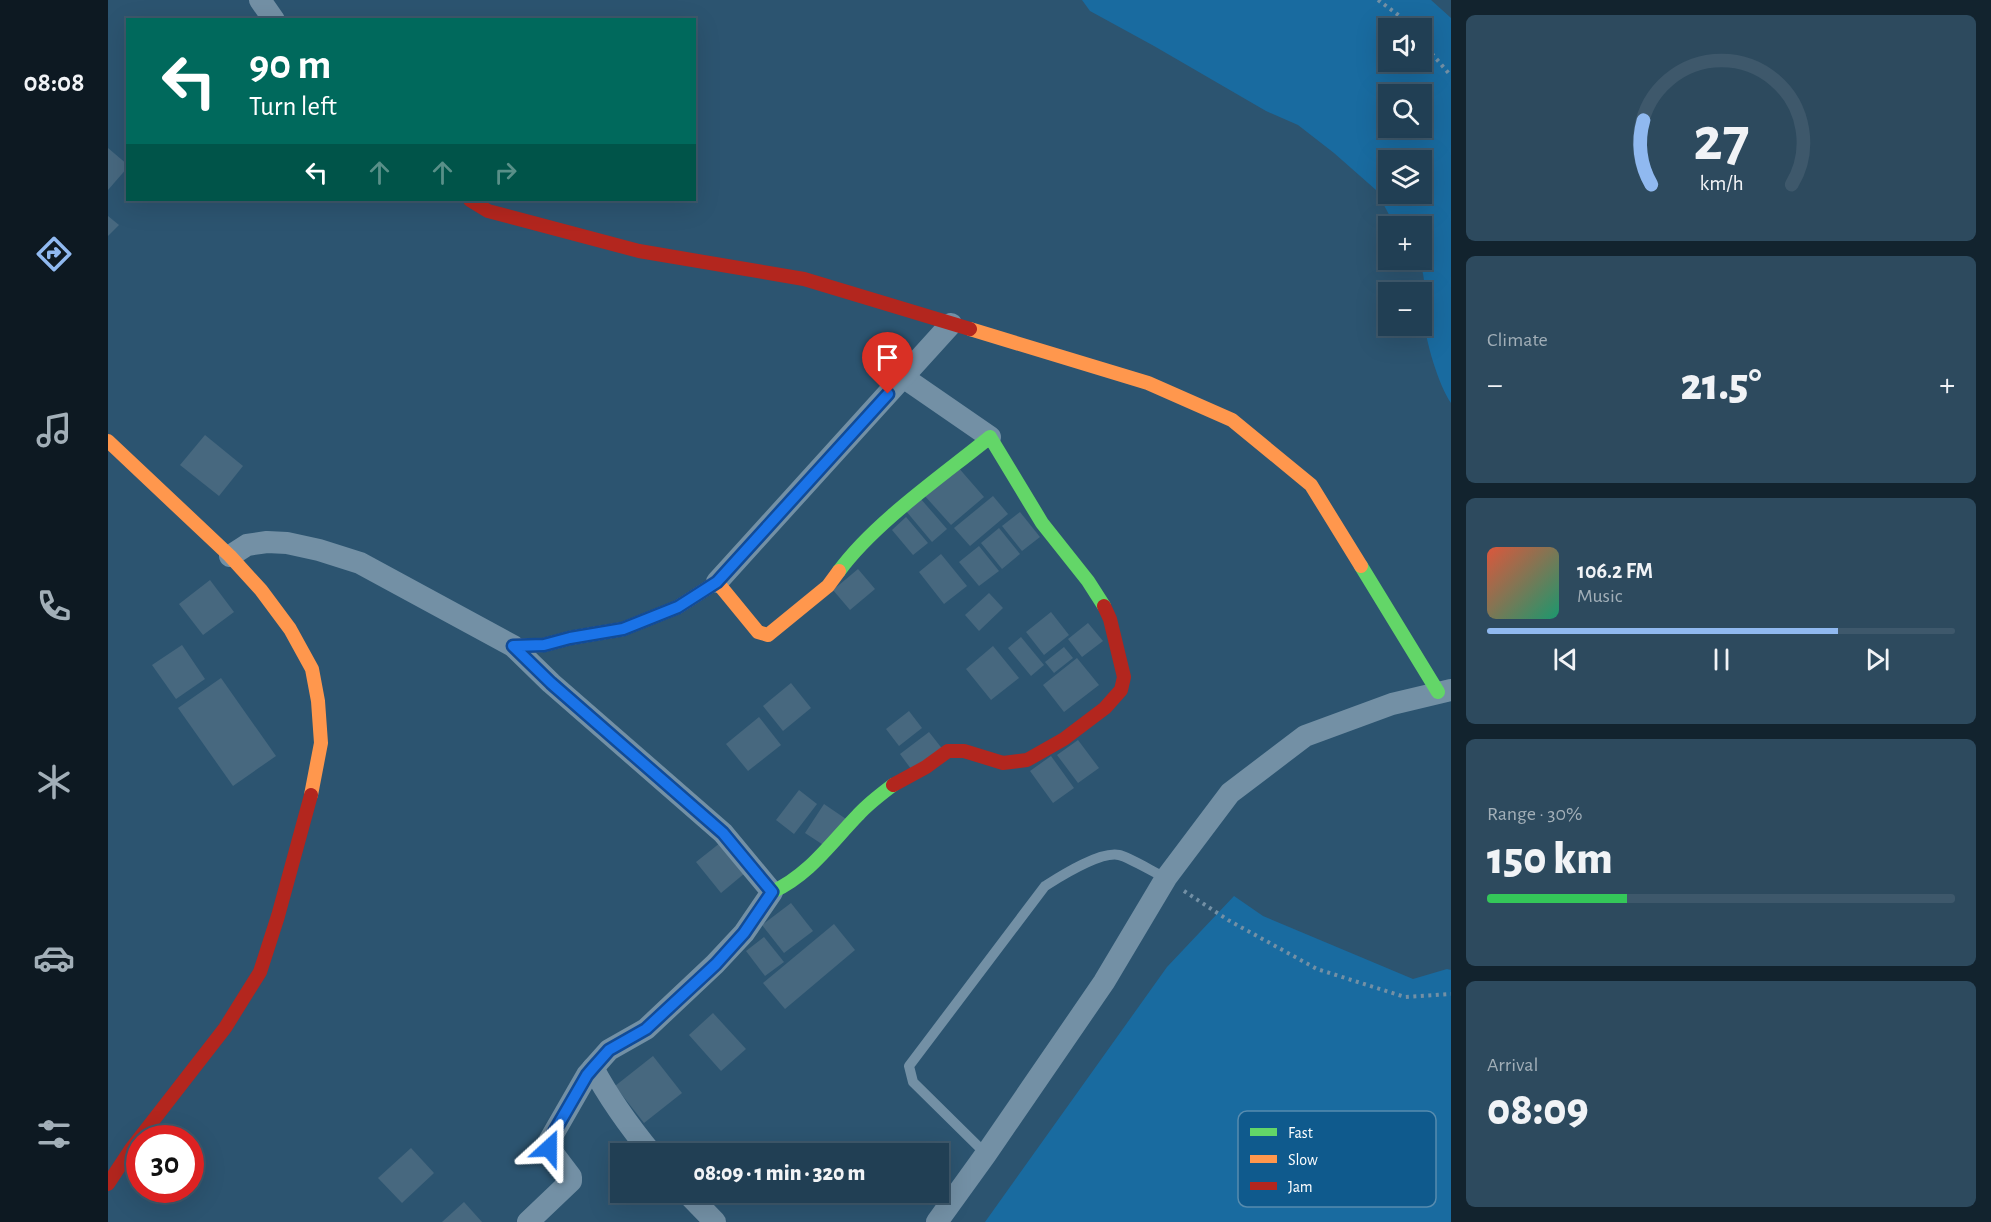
<!DOCTYPE html>
<html lang="en">
<head>
<meta charset="utf-8">
<style>
	:root { --surface:#213f54; --page:#2d4a5e; --text:#f1f3f6; --muted:#a2afb8; --line:#3e586b; --accent:#90b9f0 }
	body { margin:0; font-family:"Alegreya Sans",sans-serif; background:var(--page); color:var(--text); height:100vh; display:flex; flex-direction:column; font-size:22px; white-space:nowrap }
	* { box-sizing:border-box; margin:0 }
	p { font-size:20px; color:var(--muted) }
	.icon { flex:none; width:33px; height:33px; fill:none; stroke:currentColor; stroke-width:2; stroke-linecap:round; stroke-linejoin:round }
	.map { position:relative; flex:1; overflow:hidden }
	.drawer { display:flex; flex-direction:column; gap:15px; padding:15px; background:#12232e; width:540px }
	.drawer>* { flex:none }
	.guide { position:absolute; left:18px; top:18px; width:570px; height:183px; border-radius:0px; box-shadow:0 6px 24px #0002,0 0 0 2px var(--line); background:#00695c; color:#fff; overflow:hidden }
	.buttons { position:absolute; left:1270px; top:18px; display:grid; gap:12px }
	.buttons a { display:grid; place-items:center; width:54px; height:54px; border-radius:0px; background:var(--surface); box-shadow:0 6px 24px #0002,0 0 0 2px var(--line); font-size:30px }
	.speed { position:absolute; left:18px; top:1125px; display:flex; gap:12px; font-size:30px; font-weight:700; text-align:center }
	.speed>* { display:grid; place-content:center; width:78px; height:78px; border-radius:50%; background:var(--surface); box-shadow:0 6px 24px #0002,0 0 0 2px var(--line); line-height:1 }
	.speed .limit { border:9px solid #d22; background:#fff; color:#111 }
	.pin { position:absolute; display:grid; place-items:center; width:51px; height:51px; color:#fff; margin:-62px -26px; border-radius:50% 50% 50% 0; rotate:-45deg; box-shadow:0 0 6px #0007 }
	.pin .icon { rotate:45deg }
	.me { position:absolute; width:66px; margin:-33px; rotate:24deg; stroke-linejoin:round; filter:drop-shadow(0 0 4px #0008) }
	.turn { display:flex; align-items:center; gap:21px; height:126px; padding:0 24px; font-size:27px }
	.turn .icon { width:78px; height:78px; stroke-width:2.5 }
	.turn b { display:block; font-size:42px; line-height:51px }
	.lanes { display:flex; align-items:center; height:57px; padding:0 24px; background:#0003; justify-content:center; gap:30px; direction:ltr }
	.lanes .off { opacity:.35 }
	.big { font-size:45px; font-weight:800; line-height:1.1 }
	.drawer .widget { flex:1; display:flex; flex-direction:column; justify-content:center; gap:9px; min-width:0; padding:0 21px; border-radius:9px; background:var(--page) }
	.drawer .dial { align-items:center; gap:0 }
	.dial svg { height:156px; overflow:visible; fill:none; stroke:var(--line); stroke-width:7; stroke-linecap:round; text-anchor:middle }
	.dial text { fill:var(--text); stroke:none }
	.song { display:flex; align-items:center; gap:18px }
	.cover { width:72px; height:72px; border-radius:9px; background:linear-gradient(135deg,hsl(10 70% 55%),hsl(160 70% 35%)) }
	.played { height:6px; border-radius:3px; background:linear-gradient(90deg,var(--accent) 75%,var(--line) 75%) }
	.keys { display:flex; justify-content:space-around; direction:ltr }
	.heat { display:flex; justify-content:space-between; align-items:center; font-size:33px; direction:ltr }
	.charge { height:9px; border-radius:4px; background:linear-gradient(90deg,#34c759 30%,var(--line) 0) }
	.trip { position:absolute; left:502px; top:1143px; width:339px; height:60px; border-radius:0px; background:var(--surface); box-shadow:0 6px 24px #0002,0 0 0 2px var(--line); font-weight:800; line-height:60px; text-align:center }
	main { display:flex; flex:1; min-height:0 }
	.tab-bar { display:flex; flex-direction:column; width:108px; justify-content:space-around; align-items:center; background:#0d1922; color:var(--muted) }
	.tab-bar .icon { width:42px; height:42px }
	.tab-bar .current { color:var(--accent) }
	.tab-bar b { font-size:27px; color:var(--text) }
	.map>svg:first-child { display:block }
</style>
</head>
<body>
<main>
<nav class="tab-bar">
<b>08:08</b>
<svg class="icon current" aria-label="directions" viewBox="0 0 24 24"><path d="M12 3l9 9-9 9-9-9zM9 14v-3h6M13 9l2 2-2 2"/></svg>
<svg class="icon" aria-label="music" viewBox="0 0 24 24"><path d="M9 18V5l10-2v13"/><circle cx="6" cy="18" r="3"/><circle cx="16" cy="16" r="3"/></svg>
<svg class="icon" aria-label="phone" viewBox="0 0 24 24"><path d="M5 4h4l2 5-3 2q2 4 5 5l2-3 5 2v4C11 20 4 13 5 4z"/></svg>
<svg class="icon" aria-label="climate" viewBox="0 0 24 24"><path d="M12 3v18M4 7l16 10M4 17L20 7"/></svg>
<svg class="icon" aria-label="car" viewBox="0 0 24 24"><path d="M5 17H2v-5l4-1 3-4h7l3 4 3 1v5h-3M9 17h6M6 11h13"/><circle cx="7" cy="17" r="2"/><circle cx="17" cy="17" r="2"/></svg>
<svg class="icon" aria-label="filters" viewBox="0 0 24 24"><path d="M4 7h16M4 17h16"/><circle cx="9" cy="7" r="2"/><circle cx="15" cy="17" r="2"/></svg>
</nav>
<div class="map">
<svg width="1343" height="1222" viewBox="0 0 1343 1222">
	<rect width="100%" height="100%" fill="#2c5470"/>
	<g fill="#196ba0" fill-rule="evenodd">
		<path d="M974,0H1323L1343,18V403C1331,386 1317,340 1316,319C1315,299 1320,277 1310,260H1314V226H1287L1268,190L1226,153L1190,125L1158,111L1046,46L982,11ZM1281,28H1314V62H1281ZM1281,94H1314V128H1281ZM1281,160H1314V194H1281Z"/>
		<polygon points="1126,896 1155,916 1305,979 1339,969 1343,970 1343,1222 877,1222 1059,967"/>
	</g>
	<g fill="#47687f">
		<polygon points="0,148 20,165 20,167 0,190"/>
		<polygon points="0,216 11,225 0,236"/>
		<polygon points="97,435 135,466 111,496 72,465"/>
		<polygon points="849,466 876,497 843,525 816,495"/>
		<polygon points="885,496 900,514 862,546 846,528"/>
		<polygon points="812,498 839,529 824,542 798,511"/>
		<polygon points="912,512 932,537 914,551 894,526"/>
		<polygon points="798,517 820,543 805,555 784,530"/>
		<polygon points="891,528 912,554 894,569 873,543"/>
		<polygon points="871,546 891,571 871,586 851,562"/>
		<polygon points="833,554 859,586 836,604 811,572"/>
		<polygon points="750,569 767,589 742,610 725,590"/>
		<polygon points="102,580 126,612 95,635 71,604"/>
		<polygon points="881,593 895,608 871,631 857,615"/>
		<polygon points="943,612 961,635 936,655 918,632"/>
		<polygon points="980,623 995,641 974,657 960,639"/>
		<polygon points="913,637 936,665 923,676 900,648"/>
		<polygon points="74,645 97,679 68,699 44,665"/>
		<polygon points="885,646 911,678 883,700 858,669"/>
		<polygon points="956,647 965,658 946,673 937,662"/>
		<polygon points="969,658 991,685 956,712 935,685"/>
		<polygon points="113,678 168,756 125,786 70,708"/>
		<polygon points="683,683 703,708 675,731 655,706"/>
		<polygon points="801,711 814,728 791,746 778,729"/>
		<polygon points="651,717 673,745 640,771 618,744"/>
		<polygon points="821,732 836,751 806,773 792,754"/>
		<polygon points="970,740 991,768 970,783 949,755"/>
		<polygon points="943,756 966,788 945,803 922,771"/>
		<polygon points="691,790 709,804 686,834 668,820"/>
		<polygon points="716,804 738,819 720,848 697,833"/>
		<polygon points="612,843 637,873 613,893 588,862"/>
		<polygon points="683,903 705,931 676,953 654,925"/>
		<polygon points="726,924 747,950 677,1009 655,983"/>
		<polygon points="656,937 676,962 657,976 638,951"/>
		<polygon points="605,1013 638,1049 613,1071 581,1035"/>
		<polygon points="545,1056 574,1093 536,1123 507,1086"/>
		<polygon points="303,1148 326,1173 294,1203 270,1178"/>
		<polygon points="356,1202 374,1222 334,1222"/>
	</g>
	<g fill="none" stroke-linecap="round" stroke-linejoin="round">
		<g stroke="#7390a5" stroke-width="4" stroke-dasharray="3 4.5" stroke-linecap="butt">
			<polyline points="1270,0 1297,20 1304,28"/>
			<polyline points="1314,42 1343,76"/>
			<polyline points="1076,891 1120,920 1209,969 1297,997 1343,994"/>
		</g>
		<path stroke="#7390a5" stroke-width="10" d="M878,1154L805,1082L801,1066L937,886C953,876 992,851 1011,855C1021,857 1047,873 1058,878"/>
		<g stroke="#7390a5" stroke-width="22">
			<polyline points="152,0 166,20"/>
			<polyline points="795,377 882,437"/>
			<polyline points="122,556 139,545 159,542 179,543 211,550 252,563 405,646 443,683 615,833 664,892 636,933 607,964 538,1029 501,1050 485,1068 479,1075 440,1143 441,1148 463,1177 463,1181 420,1222"/>
			<polyline points="609,582 843,324"/>
			<path d="M485,1068C502,1100 521,1126 544,1154"/>
			<polyline points="578,1192 607,1222"/>
			<polyline points="829,1222 878,1154 996,982 1058,878 1122,793 1197,736 1284,704 1343,690"/>
		</g>
		<g stroke="#63d668" stroke-width="14">
			<polyline points="1253,566 1330,692"/>
			<path d="M731,571C767,522 834,476 882,437L934,523L980,581L996,606"/>
			<path d="M664,892C701,875 722,844 750,815C760,804 773,794 785,785"/>
		</g>
		<g stroke="#ff974d" stroke-width="14">
			<polyline points="862,329 1040,383 1124,420 1203,485 1253,566"/>
			<polyline points="0,441 122,556 153,590 182,629 204,669 210,701 213,743 203,795"/>
			<polyline points="405,646 436,645 462,638 515,629 570,607 609,582 650,632 660,635 720,586 731,571"/>
		</g>
		<g stroke="#b3261e" stroke-width="14">
			<polyline points="362,200 380,211 531,251 696,279 862,329"/>
			<polyline points="785,785 818,767 840,751 856,751 895,763 919,760 956,739 997,708 1013,690 1016,677 1002,619 996,606"/>
			<polyline points="0,1184 23,1149 117,1028 152,972 170,916 203,795"/>
		</g>
	</g>
	<g fill="none" stroke-linecap="round" stroke-linejoin="round">
		<defs>
			<polyline id="route" points="441,1148 442,1139 479,1075 485,1068 501,1050 538,1029 608,964 636,933 664,892 615,833 443,683 405,646 436,645 462,638 515,629 570,607 609,582 780,394"/>
		</defs>
		<use href="#route" stroke="#114b97" stroke-width="15"/>
		<use href="#route" stroke="#1a73e8" stroke-width="10"/>
	</g>
	<rect x="1130" y="1111" width="198" height="96" rx="9" fill="#0f5a8d" stroke="#578caf" stroke-width="1.5"/>
	<rect x="1142" y="1128" width="27" height="8" fill="#63d668"/>
	<rect x="1142" y="1155" width="27" height="8" fill="#ff974d"/>
	<rect x="1142" y="1182" width="27" height="8" fill="#b3261e"/>
	<g font-size="16" fill="#fff">
		<text x="1180" y="1138">Fast</text>
		<text x="1180" y="1165">Slow</text>
		<text x="1180" y="1192">Jam</text>
	</g>
</svg>
<div class="buttons">
<a><svg class="icon" aria-label="sound" viewBox="0 0 24 24"><path d="M4 9h4l5-4v14l-5-4H4zM17 9q2 3 0 6"/></svg></a>
<a><svg class="icon" aria-label="search" viewBox="0 0 24 24"><circle cx="10" cy="10" r="6"/><path d="M15 15l6 6"/></svg></a>
<a><svg class="icon" aria-label="layers" viewBox="0 0 24 24"><path d="M12 4l9 5-9 5-9-5zM3 14l9 5 9-5"/></svg></a>
<a>+</a>
<a>−</a>
</div>
<div class="speed"><div class="limit">30</div></div>
<div class="pin" style="left:780px;top:394px;background:#d93025"><svg class="icon" aria-label="arrive" viewBox="0 0 24 24"><path d="M6 21V4h12l-3 4 3 4H6"/></svg></div>
<svg class="me" style="left:441px;top:1148px" viewBox="-20 -20 40 40"><path d="M0-17L14 15 0 8-14 15z" fill="#1a73e8" stroke="#fff" stroke-width="4"/></svg>
<div class="trip">08:09 · 1 min · 320 m</div>
<div class="guide">
<div class="turn"><svg class="icon" aria-label="left" viewBox="0 0 24 24"><path d="M17 20v-9H6M10 6l-5 5 5 5"/></svg><div><b>90 m</b>Turn left</div></div>
<div class="lanes"><svg class="icon" aria-label="left" viewBox="0 0 24 24"><path d="M17 20v-9H6M10 6l-5 5 5 5"/></svg><svg class="icon off" aria-label="ahead" viewBox="0 0 24 24"><path d="M12 20V5M6 11l6-6 6 6"/></svg><svg class="icon off" aria-label="ahead" viewBox="0 0 24 24"><path d="M12 20V5M6 11l6-6 6 6"/></svg><svg class="icon off" aria-label="right" viewBox="0 0 24 24"><path d="M7 20v-9h11M14 6l5 5-5 5"/></svg></div>
</div>
</div>
<section class="drawer">
<div class="widget dial"><svg viewBox="0 0 100 80">
<path d="M14 69A42 42 0 1 1 86 69"/>
<path d="M14 69A42 42 0 0 1 10 36" stroke="#90b9f0"/>
<text x="50" y="56" font-size="32" font-weight="700">27</text>
<text x="50" y="72" font-size="11">km/h</text>
</svg></div>
<div class="widget"><p>Climate</p>
<div class="heat"><a>−</a><b class="big">21.5°</b><a>+</a></div>
</div>
<div class="widget">
<div class="song"><i class="cover"></i><div><b>106.2 FM</b><p>Music</p></div></div>
<div class="played"></div>
<div class="keys"><svg class="icon" aria-label="previous" viewBox="0 0 24 24"><path d="M18 5L8 12l10 7zM5 5v14"/></svg><svg class="icon" aria-label="pause" viewBox="0 0 24 24"><path d="M8 5v14M16 5v14"/></svg><svg class="icon" aria-label="next" viewBox="0 0 24 24"><path d="M6 5l10 7-10 7zM19 5v14"/></svg></div>
</div>
<div class="widget"><p>Range · 30%</p><b class="big">150 km</b><div class="charge"></div></div>
<div class="widget"><p>Arrival</p><b class="big">08:09</b></div>
</section>
</main>
</body>
</html>
